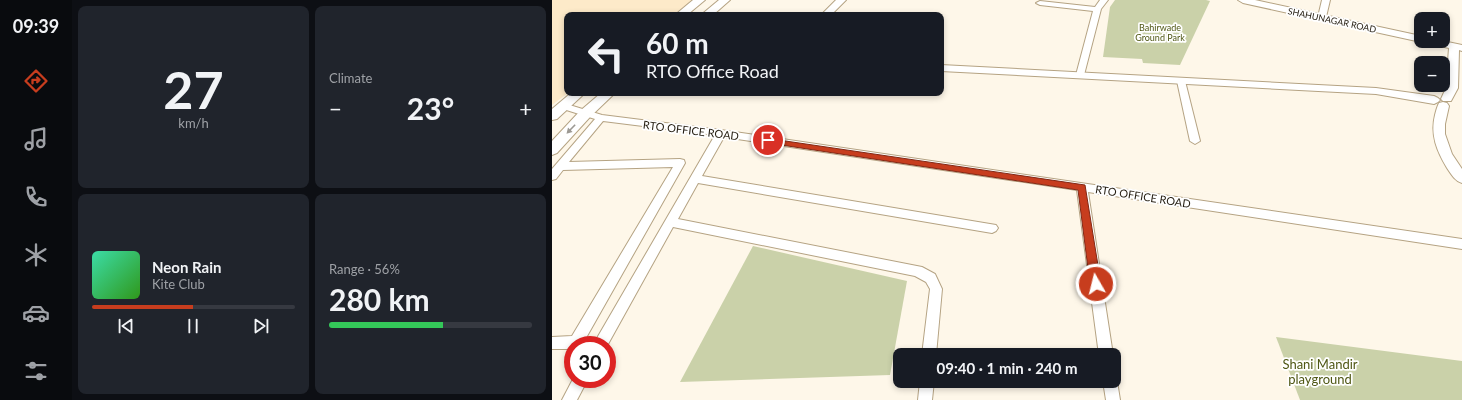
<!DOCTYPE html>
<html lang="en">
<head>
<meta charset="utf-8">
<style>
	:root { --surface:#171b24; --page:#20242c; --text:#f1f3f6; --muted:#9ea1a6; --line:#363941; --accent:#c73d1e }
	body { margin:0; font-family:Lato,sans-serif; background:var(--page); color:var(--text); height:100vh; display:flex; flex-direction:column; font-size:15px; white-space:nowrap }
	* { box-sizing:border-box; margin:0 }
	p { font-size:13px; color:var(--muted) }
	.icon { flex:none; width:22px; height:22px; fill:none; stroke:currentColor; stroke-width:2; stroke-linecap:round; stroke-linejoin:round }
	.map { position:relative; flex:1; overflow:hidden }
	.sheet { display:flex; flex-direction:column; gap:6px; padding:6px; background:#0d0f14; width:480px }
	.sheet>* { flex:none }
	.banner { position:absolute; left:12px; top:12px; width:380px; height:84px; border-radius:8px; box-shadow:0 2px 6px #0003; background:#171b24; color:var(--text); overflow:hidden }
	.buttons { position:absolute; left:862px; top:12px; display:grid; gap:8px }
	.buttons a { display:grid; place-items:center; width:36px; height:36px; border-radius:8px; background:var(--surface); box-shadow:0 2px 6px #0003; font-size:20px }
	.speed { position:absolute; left:12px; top:336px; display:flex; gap:8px; font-size:20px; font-weight:700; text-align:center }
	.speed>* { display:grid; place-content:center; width:52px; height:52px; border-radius:50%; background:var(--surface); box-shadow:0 2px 6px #0003; line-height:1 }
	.speed .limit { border:6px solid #d22; background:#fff; color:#111 }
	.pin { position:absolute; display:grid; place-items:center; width:34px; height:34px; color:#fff; margin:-17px; border:2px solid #fff; border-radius:50%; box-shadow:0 1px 4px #0007 }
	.me { position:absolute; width:44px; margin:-22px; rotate:352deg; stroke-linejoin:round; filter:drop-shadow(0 0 3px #0008) }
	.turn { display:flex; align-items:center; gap:14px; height:84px; padding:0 16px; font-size:18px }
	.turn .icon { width:52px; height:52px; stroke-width:2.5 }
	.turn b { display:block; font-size:28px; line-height:34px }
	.big { font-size:30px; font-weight:700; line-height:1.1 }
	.sheet .card { flex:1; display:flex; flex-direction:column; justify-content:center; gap:6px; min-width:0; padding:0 14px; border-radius:8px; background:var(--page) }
	.sheet .dial { align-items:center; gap:0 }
	.dial b { font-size:52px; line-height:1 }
	.song { display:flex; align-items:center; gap:12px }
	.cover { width:48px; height:48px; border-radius:6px; background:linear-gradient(135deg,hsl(160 70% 55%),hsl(110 70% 35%)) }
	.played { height:4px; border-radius:2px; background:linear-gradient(90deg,var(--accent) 50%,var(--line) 50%) }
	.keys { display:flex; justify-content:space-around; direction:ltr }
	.heat { display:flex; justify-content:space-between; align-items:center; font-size:22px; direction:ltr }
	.charge { height:6px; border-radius:3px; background:linear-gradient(90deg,#34c759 56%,var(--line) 0) }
	.sheet .tiles { flex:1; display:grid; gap:6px; grid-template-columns:repeat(2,1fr) }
	.trip { position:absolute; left:341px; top:348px; width:228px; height:40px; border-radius:8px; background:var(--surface); box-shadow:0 2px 6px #0003; font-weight:700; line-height:40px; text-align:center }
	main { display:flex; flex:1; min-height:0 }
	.dock { display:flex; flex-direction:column; width:72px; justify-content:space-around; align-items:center; background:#090b0e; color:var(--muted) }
	.dock .icon { width:28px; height:28px }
	.dock .selected { color:var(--accent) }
	.dock b { font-size:18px; color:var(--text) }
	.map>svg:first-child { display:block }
</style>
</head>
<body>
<main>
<nav class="dock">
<b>09:39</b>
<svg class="icon selected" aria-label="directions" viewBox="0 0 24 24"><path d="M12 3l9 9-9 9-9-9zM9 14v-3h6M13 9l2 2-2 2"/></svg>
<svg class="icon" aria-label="music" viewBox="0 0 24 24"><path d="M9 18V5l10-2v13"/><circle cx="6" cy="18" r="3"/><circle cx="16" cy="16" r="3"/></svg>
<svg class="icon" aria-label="phone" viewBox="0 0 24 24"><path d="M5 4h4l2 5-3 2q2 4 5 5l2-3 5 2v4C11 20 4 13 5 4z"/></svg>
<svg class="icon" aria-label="climate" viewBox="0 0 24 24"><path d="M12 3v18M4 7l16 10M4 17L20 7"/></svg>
<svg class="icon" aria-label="car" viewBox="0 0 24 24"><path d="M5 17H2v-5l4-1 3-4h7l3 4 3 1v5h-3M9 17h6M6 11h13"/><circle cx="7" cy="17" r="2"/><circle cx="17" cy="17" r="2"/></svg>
<svg class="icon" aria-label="filters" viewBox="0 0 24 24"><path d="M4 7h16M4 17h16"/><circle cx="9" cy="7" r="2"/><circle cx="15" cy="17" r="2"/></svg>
</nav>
<section class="sheet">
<div class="tiles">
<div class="card dial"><b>27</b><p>km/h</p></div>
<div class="card"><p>Climate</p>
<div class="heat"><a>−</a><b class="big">23°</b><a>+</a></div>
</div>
<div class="card">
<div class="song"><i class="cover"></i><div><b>Neon Rain</b><p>Kite Club</p></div></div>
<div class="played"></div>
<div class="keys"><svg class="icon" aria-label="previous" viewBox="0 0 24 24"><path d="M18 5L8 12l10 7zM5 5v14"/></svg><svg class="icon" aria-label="pause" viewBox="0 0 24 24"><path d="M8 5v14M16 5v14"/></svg><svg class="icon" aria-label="next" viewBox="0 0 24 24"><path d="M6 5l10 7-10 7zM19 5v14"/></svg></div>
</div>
<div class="card"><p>Range · 56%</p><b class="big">280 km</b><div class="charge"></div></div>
</div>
</section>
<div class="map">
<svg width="910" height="400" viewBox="0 0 910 400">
	<rect width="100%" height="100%" fill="#fef7e9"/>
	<polygon fill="#fdeac9" points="0,0 141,0 121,15 15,15 15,93 16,93 0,105"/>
	<g fill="#cad1a9">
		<polygon points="563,0 654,0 658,1 628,65 591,63 590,59 551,57 558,7"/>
		<polygon points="201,246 355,281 338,375 128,382"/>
		<polygon points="724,337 910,361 910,400 748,400"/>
	</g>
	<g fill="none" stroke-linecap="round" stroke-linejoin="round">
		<defs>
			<g id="minor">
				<polygon points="548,0 556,0 549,9 532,75 531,77 525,77 524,75 541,11 488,5 484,3 488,1 543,7"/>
				<polygon points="770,0 778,0 774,17 770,19 766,17"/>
				<polygon points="629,78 633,81 648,141 643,144 638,141 625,81"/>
				<polygon points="11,103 50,115 169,130 910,239 910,249 536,192 561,355 547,355 525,190 172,137 150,176 444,225 446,228 444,231 440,233 146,183 126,219 370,267 383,274 390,289 384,355 370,355 378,289 374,282 363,276 121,227 55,346 41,345 163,135 51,121 17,162 128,159 132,160 133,163 30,345 21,345 21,349 0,349 0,337 20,336 121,167 11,170 4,179 0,180 0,169 43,119 8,108 6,106"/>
				<polygon points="562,375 565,381 568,400 554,400 551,381 562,381"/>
				<polygon points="21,379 36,379 25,400 10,400"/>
				<polygon points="368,381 382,381 380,400 366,400"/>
			</g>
			<g id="tertiary">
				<polygon points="284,0 294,0 279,15 269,15"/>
				<polygon points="686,0 703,0 869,36 869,41 873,41 869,42 691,3"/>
				<polygon points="873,41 891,41 910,45 910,51 907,50 906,88 899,101 891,101 889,99 894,88 897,48 874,43"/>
				<polygon points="389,65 824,88 882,96 886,98 888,100 886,102 882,104 824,94 389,71"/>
				<path d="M891,102L895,103L897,106L893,124V134L900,154L910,169V183C903,181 899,174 895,168C885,151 878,135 883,115C884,111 885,107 887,103Z"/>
			</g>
			<g id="secondary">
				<polygon points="141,0 153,0 135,15 123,15"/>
				<polygon points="167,0 178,0 161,15 149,15"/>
				<polygon points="19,93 33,93 5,119 0,120 0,109"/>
				<polygon points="49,93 63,93 38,117 5,153 0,155 0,141 28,111"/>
			</g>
		</defs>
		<use href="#minor" stroke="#b5a383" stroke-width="2"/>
		<use href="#tertiary" stroke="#b5a383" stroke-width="2"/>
		<use href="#secondary" stroke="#b5a383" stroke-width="2"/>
		<use href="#minor" fill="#fff" fill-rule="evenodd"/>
		<use href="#tertiary" fill="#fff" fill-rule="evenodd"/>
		<use href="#secondary" fill="#fff" fill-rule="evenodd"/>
	</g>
	<defs><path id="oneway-solid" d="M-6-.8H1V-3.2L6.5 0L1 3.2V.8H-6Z"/></defs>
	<use fill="#9c9993" href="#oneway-solid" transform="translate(19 129) rotate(134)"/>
	<polygon fill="#c73d1e" stroke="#812814" points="213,138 533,185 549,284 547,287 544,288 540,287 538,284 526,190 216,143 212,140"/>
	<g text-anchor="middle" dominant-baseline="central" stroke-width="3.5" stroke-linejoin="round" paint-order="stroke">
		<g font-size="9" fill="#231c10" stroke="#fff">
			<text transform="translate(780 20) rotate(12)">SHAHUNAGAR ROAD</text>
		</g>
		<g font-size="9" fill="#4f5714" stroke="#fff">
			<text x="608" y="27">Bahirwade<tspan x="608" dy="10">Ground Park</tspan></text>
		</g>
		<g font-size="11" fill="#231c10" stroke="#fff">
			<text transform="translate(139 130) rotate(7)">RTO OFFICE ROAD</text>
			<text transform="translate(591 196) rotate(9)">RTO OFFICE ROAD</text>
		</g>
		<g font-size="13" fill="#4f5714" stroke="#fff">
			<text x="768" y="364">Shani Mandir<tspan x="768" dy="15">playground</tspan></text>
		</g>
	</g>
</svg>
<div class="buttons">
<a>+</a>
<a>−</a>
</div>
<div class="speed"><div class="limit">30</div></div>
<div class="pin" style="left:216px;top:140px;background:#d93025"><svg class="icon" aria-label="arrive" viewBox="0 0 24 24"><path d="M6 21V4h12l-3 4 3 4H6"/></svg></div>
<svg class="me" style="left:544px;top:284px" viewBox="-20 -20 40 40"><circle r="17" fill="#c73d1e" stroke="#fff" stroke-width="3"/><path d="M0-11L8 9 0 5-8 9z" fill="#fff"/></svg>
<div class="trip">09:40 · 1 min · 240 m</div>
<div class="banner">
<div class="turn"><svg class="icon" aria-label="left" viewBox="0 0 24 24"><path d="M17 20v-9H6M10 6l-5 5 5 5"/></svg><div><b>60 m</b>RTO Office Road</div></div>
</div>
</div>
</main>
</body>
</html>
